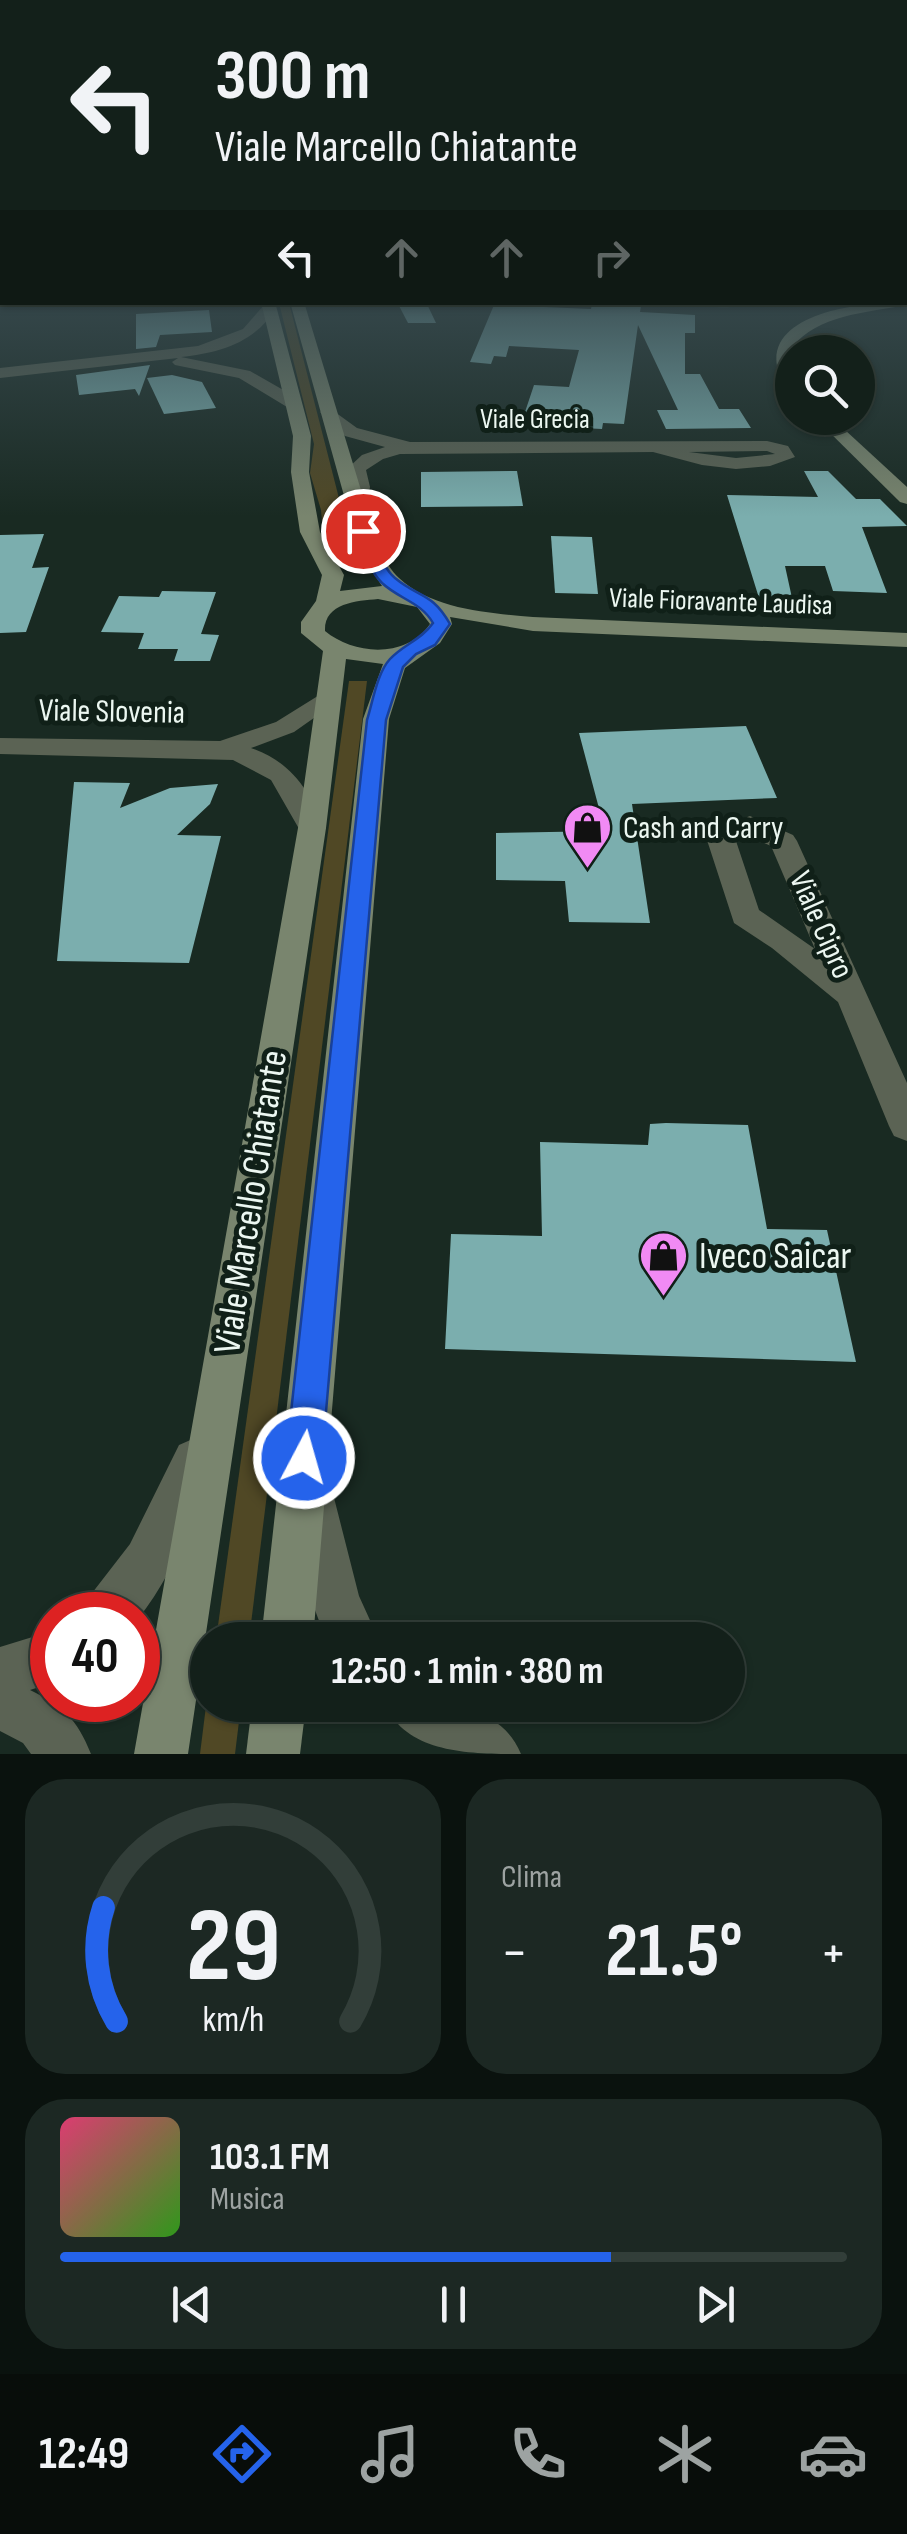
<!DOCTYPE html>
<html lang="it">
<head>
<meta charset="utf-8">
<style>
	:root { --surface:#13201a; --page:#1c2823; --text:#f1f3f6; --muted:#9da3a2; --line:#323e39; --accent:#2563eb }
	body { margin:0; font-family:"Sofia Sans Condensed",sans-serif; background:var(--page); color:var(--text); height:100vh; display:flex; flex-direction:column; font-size:38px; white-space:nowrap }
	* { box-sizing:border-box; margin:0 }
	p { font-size:32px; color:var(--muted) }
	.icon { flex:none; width:55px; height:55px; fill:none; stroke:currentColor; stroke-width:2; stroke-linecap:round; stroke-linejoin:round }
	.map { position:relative; height:1754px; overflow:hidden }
	.drawer { display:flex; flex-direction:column; gap:25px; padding:25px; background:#0a120e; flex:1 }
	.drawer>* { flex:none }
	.banner { position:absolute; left:0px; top:0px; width:908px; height:305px; box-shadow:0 2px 8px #0004,0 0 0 2px var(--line); background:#13201a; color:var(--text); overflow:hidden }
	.fabs { position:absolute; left:775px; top:335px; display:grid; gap:20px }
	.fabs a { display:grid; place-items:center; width:100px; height:100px; border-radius:50%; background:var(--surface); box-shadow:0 2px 8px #0004,0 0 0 2px var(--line); font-size:50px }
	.speed { position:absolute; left:30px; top:1592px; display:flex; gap:20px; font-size:50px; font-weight:700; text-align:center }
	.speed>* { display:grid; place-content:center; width:130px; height:130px; border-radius:50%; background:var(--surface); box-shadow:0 2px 8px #0004,0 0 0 2px var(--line); line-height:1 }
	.speed .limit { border:15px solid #d22; background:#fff; color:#111 }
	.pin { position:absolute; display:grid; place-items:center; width:85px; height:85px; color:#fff; margin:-42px; border:5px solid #fff; border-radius:50%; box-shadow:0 2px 10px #0007 }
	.me { position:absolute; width:110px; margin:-55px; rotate:6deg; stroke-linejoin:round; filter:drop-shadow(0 0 8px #0008) }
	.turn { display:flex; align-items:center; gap:35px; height:210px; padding:0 50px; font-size:45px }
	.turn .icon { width:130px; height:130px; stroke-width:2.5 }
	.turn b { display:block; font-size:70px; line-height:85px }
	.lanes { display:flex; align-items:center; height:95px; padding:0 50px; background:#0003; justify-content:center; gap:50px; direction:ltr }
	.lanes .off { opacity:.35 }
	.big { font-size:75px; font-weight:700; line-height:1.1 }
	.drawer .card { flex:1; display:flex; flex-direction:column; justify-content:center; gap:15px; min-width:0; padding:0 35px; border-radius:40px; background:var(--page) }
	.drawer .dial { align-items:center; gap:0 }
	.dial svg { height:260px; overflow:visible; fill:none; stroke:var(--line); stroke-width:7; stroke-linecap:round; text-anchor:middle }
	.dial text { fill:var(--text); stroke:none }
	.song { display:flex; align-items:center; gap:30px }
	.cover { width:120px; height:120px; border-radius:15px; background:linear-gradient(135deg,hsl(340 70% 55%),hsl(110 70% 35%)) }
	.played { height:10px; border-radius:5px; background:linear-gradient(90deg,var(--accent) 70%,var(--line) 70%) }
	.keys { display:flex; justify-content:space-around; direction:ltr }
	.heat { display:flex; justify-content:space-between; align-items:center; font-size:55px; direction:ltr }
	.drawer .tiles { flex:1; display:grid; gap:25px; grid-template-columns:1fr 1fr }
	.card:last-child { grid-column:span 2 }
	.trip { position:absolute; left:190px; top:1622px; width:555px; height:100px; border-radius:50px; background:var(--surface); box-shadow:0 2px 8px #0004,0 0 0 2px var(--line); font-weight:700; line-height:100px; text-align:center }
	.tabs { display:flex; height:160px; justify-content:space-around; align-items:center; background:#080d0a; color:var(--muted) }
	.tabs .icon { width:70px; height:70px }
	.tabs .selected { color:var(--accent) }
	.tabs b { font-size:45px; color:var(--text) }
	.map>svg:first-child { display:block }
</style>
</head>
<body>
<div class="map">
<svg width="907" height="1754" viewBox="0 0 907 1754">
	<rect width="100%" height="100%" fill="#192a22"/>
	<g fill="#504825">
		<polygon points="279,303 289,303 342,510 364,569 348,571 323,532 321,510 310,473 314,444"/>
		<polygon points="349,681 367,681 249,1640 216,1640"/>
		<polygon points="207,1698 208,1705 241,1705 235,1754 200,1754"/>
	</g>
	<g fill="#7baeae">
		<polygon points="397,302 426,302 436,323 408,323"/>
		<polygon points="592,304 641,306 640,312 695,315 695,333 685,333 685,374 700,374 719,409 739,409 751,428 666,429 657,410 678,410 638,325 624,424 603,423 602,429 542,426 544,420 523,418 534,385 569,387 579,350 509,346 506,357 494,356 491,364 470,362 494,305 591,309"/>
		<polygon points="209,310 212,332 160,335 156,347 136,349 136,314"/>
		<polygon points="150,365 139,396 135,389 79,395 76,375"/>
		<polygon points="172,375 202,382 216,408 164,414 147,378"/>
		<polygon points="517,471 523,506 421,507 421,472"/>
		<polygon points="804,471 828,471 856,499 880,499 907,526 862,527 887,593 833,591 825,566 785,566 792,598 759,598 727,495 818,497"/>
		<polygon points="44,534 32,568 49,567 26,632 0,633 0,535"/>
		<polygon points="551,536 592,537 598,594 555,593"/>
		<polygon points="162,591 216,592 201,634 219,635 210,661 174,661 178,649 138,649 144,633 101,632 119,596 159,597"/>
		<polygon points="746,726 777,798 632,804 650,923 569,922 565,881 496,880 496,833 605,831 579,733"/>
		<polygon points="74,782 130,783 120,808 170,788 218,784 210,804 177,835 221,836 189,963 57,961"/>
		<polygon points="666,1123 748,1125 767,1229 827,1230 856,1362 445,1349 451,1234 542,1236 540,1142 648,1145 650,1124"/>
	</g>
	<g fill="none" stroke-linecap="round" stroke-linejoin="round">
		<g fill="#5b6354" fill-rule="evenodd">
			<path d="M699,302H749C737,309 711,309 699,302Z"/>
			<path d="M264,305L276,308C255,343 219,353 181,357L250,371L299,399V407H287L239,378L175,365L172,362L178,358L0,378V368L198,346L243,329Z"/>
			<path d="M328,407L357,428L410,442L767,441L788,446L795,457L770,466L736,469L702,465L653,452L400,454L383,459L366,470L370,487L366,509L356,515L346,509L350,487L347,469L362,455L385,447L345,436L320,412ZM767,451L775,454L736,458L689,452Z"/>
			<path d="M329,689L338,691L341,696L338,701L294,732L251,748C292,762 308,790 326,828L322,834H302L271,780L233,760L0,754V738L220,741L276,722Z"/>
			<path d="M750,816L793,835L797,841L907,1083V1141L894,1136L889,1126L838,1002L772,948L734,923L706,837L710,831ZM749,836L771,846L815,949L759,910L736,841Z"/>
			<path d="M195,1438L211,1445L218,1461C195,1516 175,1572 138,1619V1615H82L89,1597L130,1544L179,1445Z"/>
			<path d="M313,1475L330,1482L359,1596L379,1640H327C311,1603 281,1520 296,1482Z"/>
			<path d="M52,1631V1683L30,1690C63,1706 77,1719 91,1754H31L23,1743L0,1731V1647Z"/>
			<path d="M385,1705C436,1705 498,1699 521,1754C471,1754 408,1754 385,1705Z"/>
		</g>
		<g fill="#79856e" fill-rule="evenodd">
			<path d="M905,299L906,305C866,313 819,314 791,348L792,391L786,389C743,316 855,302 905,302Z"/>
			<path d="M261,302H275L311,436L309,472L320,532L344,575L340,591L382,586L360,553L290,302H304L380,553C386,561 392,572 399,578C433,610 490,613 533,617L907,633V647L533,631L450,617L452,624L440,643L405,668L389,719L313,1640H261L363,719L383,664L346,659L326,828L188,1754H134L298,828L323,651L301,633V622L316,601L322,575L300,532L291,472L293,436ZM378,599L417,607L430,624C406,659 354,655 325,631C324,603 356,601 378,599Z"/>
			<polygon points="815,418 832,418 907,487 907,504 900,502"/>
			<polygon points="252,1705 306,1705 300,1754 246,1754"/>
		</g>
	</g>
	<linearGradient id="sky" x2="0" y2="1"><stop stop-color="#0e1713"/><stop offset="0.53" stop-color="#384a4f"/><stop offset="1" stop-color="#384a4f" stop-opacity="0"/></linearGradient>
	<rect width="907" height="517" fill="url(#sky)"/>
	<path fill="#2563eb" stroke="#184099" stroke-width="2.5" d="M358,528H368C377,544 381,566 395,578C419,598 432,592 450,624L435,645L416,654L403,667L386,720L322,1458L316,1470L304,1475L292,1470L286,1458L367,720C373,701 377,673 390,659C404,644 421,640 433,623C421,602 399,599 382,583C368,569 363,549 355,531Z"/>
	<defs>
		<symbol id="shop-pin" viewBox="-11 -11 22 30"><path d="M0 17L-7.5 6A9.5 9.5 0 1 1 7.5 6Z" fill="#f18af4" stroke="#102018"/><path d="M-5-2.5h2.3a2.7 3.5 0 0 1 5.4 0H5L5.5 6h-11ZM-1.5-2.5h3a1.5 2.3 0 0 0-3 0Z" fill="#111"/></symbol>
	</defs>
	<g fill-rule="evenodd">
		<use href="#shop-pin" x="560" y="800" width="55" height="75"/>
		<use href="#shop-pin" x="636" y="1228" width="55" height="75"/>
	</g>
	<g text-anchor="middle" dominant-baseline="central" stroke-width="10" stroke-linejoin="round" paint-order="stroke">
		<g font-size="28" fill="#ecf7f1" stroke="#102018">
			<text x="535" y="419">Viale Grecia</text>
			<text transform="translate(721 602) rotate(2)">Viale Fioravante Laudisa</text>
		</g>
		<g font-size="32" fill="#ecf7f1" stroke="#102018">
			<text transform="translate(112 712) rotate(1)">Viale Slovenia</text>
			<text transform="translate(821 925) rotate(66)">Viale Cipro</text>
		</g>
		<g font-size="32" fill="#ecf7f1" stroke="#102018" text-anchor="start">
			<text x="623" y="828">Cash and Carry</text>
		</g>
		<g font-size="38" fill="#ecf7f1" stroke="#102018">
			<text transform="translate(251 1202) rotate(-81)">Viale Marcello Chiatante</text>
		</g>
		<g font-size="38" fill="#ecf7f1" stroke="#102018" text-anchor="start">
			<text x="699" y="1256">Iveco Saicar</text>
		</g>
	</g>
</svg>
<div class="fabs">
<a><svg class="icon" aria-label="search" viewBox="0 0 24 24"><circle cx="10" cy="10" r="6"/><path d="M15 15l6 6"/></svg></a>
</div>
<div class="speed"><div class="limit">40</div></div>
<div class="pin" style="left:363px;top:531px;background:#d93025"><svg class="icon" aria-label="arrive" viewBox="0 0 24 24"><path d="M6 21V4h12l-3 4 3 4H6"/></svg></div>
<svg class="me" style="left:304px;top:1458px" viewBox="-20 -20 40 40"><circle r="17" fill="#2563eb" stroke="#fff" stroke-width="3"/><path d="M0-11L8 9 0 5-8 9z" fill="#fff"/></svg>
<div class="trip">12:50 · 1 min · 380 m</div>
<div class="banner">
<div class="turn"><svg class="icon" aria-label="left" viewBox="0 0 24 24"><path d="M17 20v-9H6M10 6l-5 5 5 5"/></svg><div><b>300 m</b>Viale Marcello Chiatante</div></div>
<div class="lanes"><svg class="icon" aria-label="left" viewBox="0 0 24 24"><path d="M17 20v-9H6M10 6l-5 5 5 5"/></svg><svg class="icon off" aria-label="ahead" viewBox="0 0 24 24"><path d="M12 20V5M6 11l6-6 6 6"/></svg><svg class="icon off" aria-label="ahead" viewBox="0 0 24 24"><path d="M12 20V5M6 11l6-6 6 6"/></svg><svg class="icon off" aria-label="right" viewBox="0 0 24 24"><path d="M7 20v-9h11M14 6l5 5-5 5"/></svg></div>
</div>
</div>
<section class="drawer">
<div class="tiles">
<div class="card dial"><svg viewBox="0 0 100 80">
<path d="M14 69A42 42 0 1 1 86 69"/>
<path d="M14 69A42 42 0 0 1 10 34" stroke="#2563eb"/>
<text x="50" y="56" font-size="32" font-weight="700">29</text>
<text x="50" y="72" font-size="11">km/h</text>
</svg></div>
<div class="card"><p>Clima</p>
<div class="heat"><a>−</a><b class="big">21.5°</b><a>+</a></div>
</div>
<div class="card">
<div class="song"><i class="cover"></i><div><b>103.1 FM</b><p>Musica</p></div></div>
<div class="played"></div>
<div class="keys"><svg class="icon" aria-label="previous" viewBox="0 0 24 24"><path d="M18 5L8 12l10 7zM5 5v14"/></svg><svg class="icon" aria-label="pause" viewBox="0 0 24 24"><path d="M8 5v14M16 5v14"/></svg><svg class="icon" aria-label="next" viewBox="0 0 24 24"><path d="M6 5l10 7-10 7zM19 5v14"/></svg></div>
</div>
</div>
</section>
<nav class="tabs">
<b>12:49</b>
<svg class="icon selected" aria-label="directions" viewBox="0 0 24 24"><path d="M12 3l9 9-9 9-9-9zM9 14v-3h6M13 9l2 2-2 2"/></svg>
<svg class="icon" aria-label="music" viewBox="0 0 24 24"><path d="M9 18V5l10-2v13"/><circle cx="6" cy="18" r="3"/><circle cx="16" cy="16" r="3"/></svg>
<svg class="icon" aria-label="phone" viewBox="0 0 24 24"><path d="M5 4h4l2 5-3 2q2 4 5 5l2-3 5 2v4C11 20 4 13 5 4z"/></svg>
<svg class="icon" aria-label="climate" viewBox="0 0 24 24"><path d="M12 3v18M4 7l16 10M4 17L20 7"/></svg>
<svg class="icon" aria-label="car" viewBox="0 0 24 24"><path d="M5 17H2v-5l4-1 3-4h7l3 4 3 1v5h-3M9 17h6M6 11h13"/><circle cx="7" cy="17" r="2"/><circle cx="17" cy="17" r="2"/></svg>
</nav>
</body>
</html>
